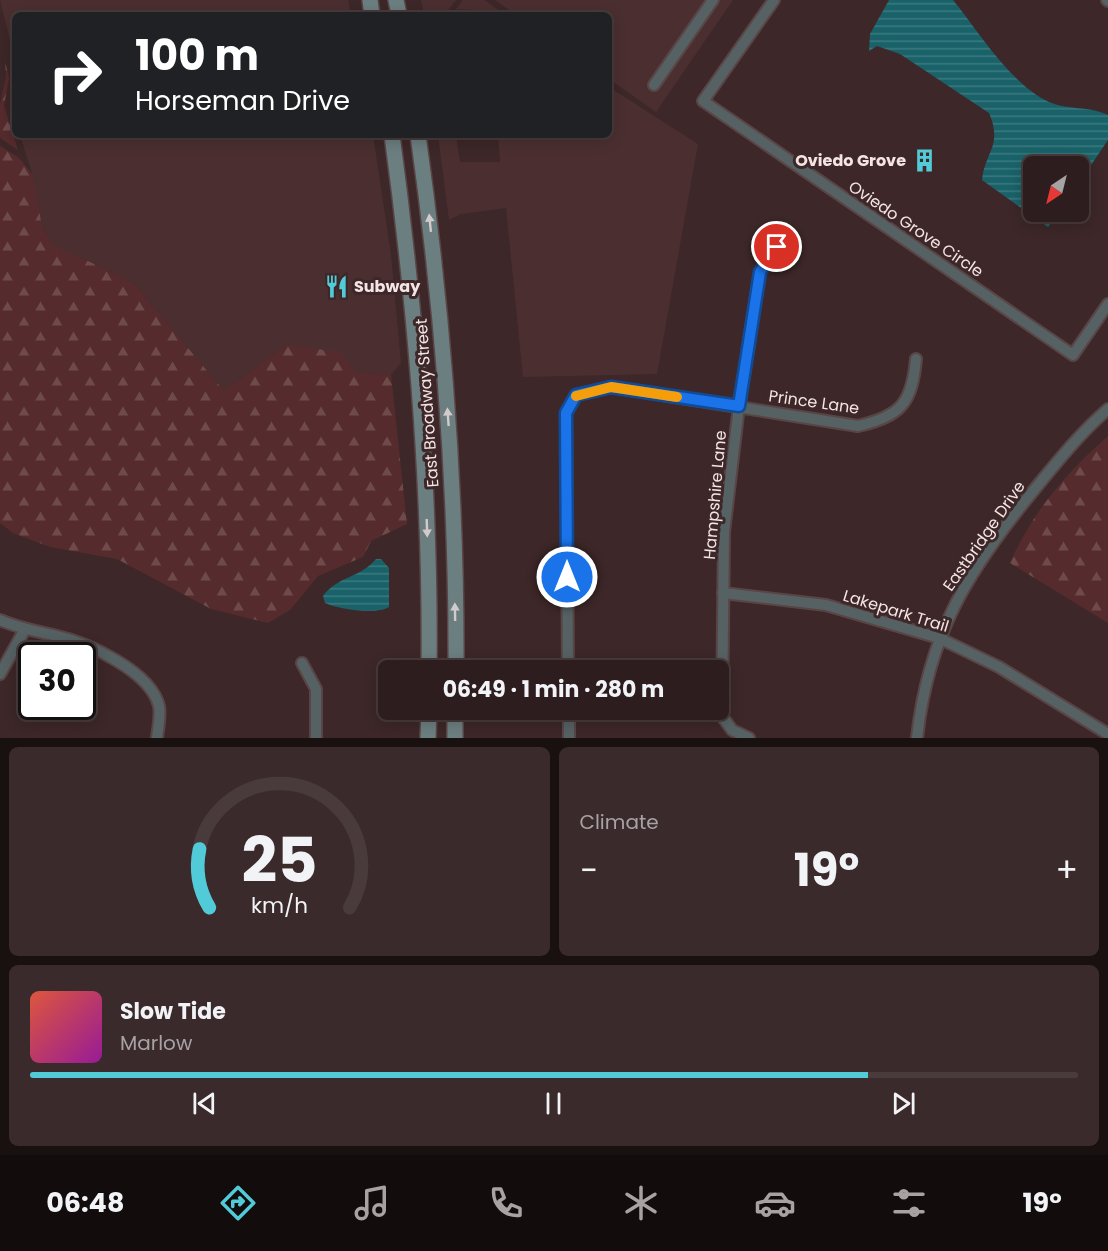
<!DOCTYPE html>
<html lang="en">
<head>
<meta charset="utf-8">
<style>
	:root { --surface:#2e1d1e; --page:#3a2a2b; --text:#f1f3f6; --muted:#a7a2a4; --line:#493b3c; --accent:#52cbd8 }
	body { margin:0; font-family:Poppins,sans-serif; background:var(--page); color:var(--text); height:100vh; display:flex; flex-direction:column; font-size:22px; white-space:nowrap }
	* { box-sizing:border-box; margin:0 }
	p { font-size:20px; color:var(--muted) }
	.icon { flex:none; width:33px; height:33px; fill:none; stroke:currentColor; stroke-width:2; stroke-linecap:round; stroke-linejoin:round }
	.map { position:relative; height:738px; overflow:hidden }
	.drawer { display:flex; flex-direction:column; gap:9px; padding:9px; background:#191010; flex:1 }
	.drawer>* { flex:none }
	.hud { position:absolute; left:12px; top:12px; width:600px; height:126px; border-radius:9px; box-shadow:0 3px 15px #0003,0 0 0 2px var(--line); background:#202124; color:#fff; overflow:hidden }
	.needle { width:39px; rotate:215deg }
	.tools { position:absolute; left:1023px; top:156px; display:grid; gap:12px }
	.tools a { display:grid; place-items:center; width:66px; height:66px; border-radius:9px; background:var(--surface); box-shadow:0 3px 15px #0003,0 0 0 2px var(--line); font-size:30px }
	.speed { position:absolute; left:18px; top:642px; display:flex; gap:12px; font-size:30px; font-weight:700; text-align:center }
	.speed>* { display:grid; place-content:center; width:78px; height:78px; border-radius:50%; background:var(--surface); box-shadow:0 3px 15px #0003,0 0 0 2px var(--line); line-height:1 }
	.speed .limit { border:3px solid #111; border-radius:9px; background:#fff; color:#111 }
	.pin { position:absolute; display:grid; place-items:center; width:51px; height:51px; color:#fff; margin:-26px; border:3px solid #fff; border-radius:50%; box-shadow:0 2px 6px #0007 }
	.me { position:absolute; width:66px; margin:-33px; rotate:0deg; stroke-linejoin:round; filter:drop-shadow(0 0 4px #0008) }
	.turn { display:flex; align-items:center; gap:21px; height:126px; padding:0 24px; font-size:27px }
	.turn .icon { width:78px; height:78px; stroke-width:2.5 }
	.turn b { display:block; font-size:42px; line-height:51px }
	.big { font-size:45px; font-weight:700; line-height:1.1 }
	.drawer .widget { flex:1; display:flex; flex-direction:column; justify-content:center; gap:9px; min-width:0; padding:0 21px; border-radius:9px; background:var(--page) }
	.drawer .dial { align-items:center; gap:0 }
	.dial svg { height:156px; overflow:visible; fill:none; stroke:var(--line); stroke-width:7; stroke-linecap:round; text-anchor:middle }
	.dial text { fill:var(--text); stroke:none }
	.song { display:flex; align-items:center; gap:18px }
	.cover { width:72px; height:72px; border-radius:9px; background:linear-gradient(135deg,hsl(10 70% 55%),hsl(300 70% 35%)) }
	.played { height:6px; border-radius:3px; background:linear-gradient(90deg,var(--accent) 80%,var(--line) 80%) }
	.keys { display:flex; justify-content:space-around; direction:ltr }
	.heat { display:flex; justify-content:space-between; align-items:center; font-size:33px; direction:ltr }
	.drawer .tiles { flex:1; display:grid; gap:9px; grid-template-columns:1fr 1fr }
	.widget:last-child { grid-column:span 2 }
	.trip { position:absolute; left:378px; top:660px; width:351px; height:60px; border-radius:9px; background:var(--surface); box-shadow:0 3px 15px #0003,0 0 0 2px var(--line); font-weight:700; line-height:60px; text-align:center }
	.menu { display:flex; height:96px; justify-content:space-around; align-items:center; background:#120c0c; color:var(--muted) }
	.menu .icon { width:42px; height:42px }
	.menu .current { color:var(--accent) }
	.menu b { font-size:27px; color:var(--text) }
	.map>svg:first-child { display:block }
</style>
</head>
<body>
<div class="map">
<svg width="1108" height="738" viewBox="0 0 1108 738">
	<defs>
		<pattern id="forest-firs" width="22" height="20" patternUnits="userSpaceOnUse" patternTransform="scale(1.5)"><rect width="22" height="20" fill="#562b2d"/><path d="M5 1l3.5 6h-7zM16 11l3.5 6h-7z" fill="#6f4a4b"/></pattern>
		<pattern id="water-rules" width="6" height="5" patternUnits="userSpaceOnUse" patternTransform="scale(1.5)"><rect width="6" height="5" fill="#1a6269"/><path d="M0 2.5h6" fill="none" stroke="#3c787e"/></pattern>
	</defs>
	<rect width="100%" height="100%" fill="#3d2728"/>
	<g fill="#4b2f30">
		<polygon points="0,0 348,0 351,15 15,15 15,60"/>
		<polygon points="421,0 456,0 444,15 424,15"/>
		<polygon points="463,0 484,0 506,15 490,15 490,11 458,9 452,15"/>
		<polygon points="495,0 733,0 656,112 609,79 609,15 516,15"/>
		<polygon points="609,87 698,144 657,374 523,377 506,208 461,214 449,220 438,135 456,135 460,162 500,162 498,135 609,135"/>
		<polygon points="20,135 373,135 391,255 401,363 391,375 355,372 286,345 224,391 137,287 124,278 54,245 42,227 33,176"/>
	</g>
	<g fill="url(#forest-firs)">
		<polygon points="5,61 9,78 4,106 18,150 0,138 0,105 6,76"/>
		<polygon points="0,146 19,158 33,175 42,227 54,245 124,278 137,287 224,391 286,345 340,352 356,372 391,375 407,524 371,541 363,557 318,576 290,610 268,623 211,609 117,559 50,547 13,533 0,523"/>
		<path d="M1108,436V623L1010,563C1033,511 1066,473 1108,436Z"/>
	</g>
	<g fill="url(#water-rules)">
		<path d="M889,0H953C979,32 1011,85 1049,102C1067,110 1090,106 1108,115V140L1079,183L1078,166H1034V212H1059L1048,227L982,180C985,151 1003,146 989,113L900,54L877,46L869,51L870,34Z"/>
		<path d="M376,559H381L389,568V607C377,615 338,609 325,603L323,596C339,575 359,579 376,559Z"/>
	</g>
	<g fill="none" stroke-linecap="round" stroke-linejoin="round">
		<defs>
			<g id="minor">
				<polyline points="774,0 703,101 1073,355 1108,304"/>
				<polyline points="1107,0 1108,1"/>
				<polyline points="654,85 713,0"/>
				<polyline points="723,593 826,605 939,638 999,667 1108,734"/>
				<path d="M0,620C21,629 36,631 57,636C89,643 151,672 159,706C161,715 158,728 157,738"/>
				<polyline points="302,663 316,689 316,738"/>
				<path d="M568,670L566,413L576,395L611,387L858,426C902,416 912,402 916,359"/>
				<polyline points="0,674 24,631"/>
				<polyline points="569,710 569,738"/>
				<polyline points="749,738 732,730 722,716 724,532 739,406 760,272 777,247"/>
				<path d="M917,738C928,634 969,569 1034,490C1057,462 1080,433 1108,409"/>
			</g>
			<g id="secondary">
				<polyline points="370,0 372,15"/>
				<polyline points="396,0 399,15"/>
				<path d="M392,135C416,312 431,492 429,670"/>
				<path d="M418,135C443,312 457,491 456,670"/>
				<polyline points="428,738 429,710"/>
				<polyline points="455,738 455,710"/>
			</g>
		</defs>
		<use href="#minor" stroke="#5a4546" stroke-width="14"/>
		<use href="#secondary" stroke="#5a4546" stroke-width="18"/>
		<use href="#minor" stroke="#556163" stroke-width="10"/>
		<use href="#secondary" stroke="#6b7e80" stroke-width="15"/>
	</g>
	<defs><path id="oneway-solid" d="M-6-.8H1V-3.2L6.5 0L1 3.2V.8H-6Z" transform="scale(1.5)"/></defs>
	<g fill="#d2cacb">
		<use href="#oneway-solid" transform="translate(430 223) rotate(-96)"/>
		<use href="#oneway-solid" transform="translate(448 417) rotate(-94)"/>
		<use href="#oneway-solid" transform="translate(427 528) rotate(88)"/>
		<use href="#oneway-solid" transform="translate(455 612) rotate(-91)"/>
	</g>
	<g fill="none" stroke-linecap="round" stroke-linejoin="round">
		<defs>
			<polyline id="route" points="567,577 566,413 576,395 611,387 739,406 760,272 777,247"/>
		</defs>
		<use href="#route" stroke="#114b97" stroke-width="15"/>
		<use href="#route" stroke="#1a73e8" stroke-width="10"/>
		<polyline stroke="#f59e0b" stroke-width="10" points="576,396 611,387 677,397"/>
	</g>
	<defs>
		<symbol id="building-bare" viewBox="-9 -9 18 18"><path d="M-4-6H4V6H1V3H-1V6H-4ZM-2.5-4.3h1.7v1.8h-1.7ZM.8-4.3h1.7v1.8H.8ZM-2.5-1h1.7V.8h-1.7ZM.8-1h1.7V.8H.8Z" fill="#52cbd8" stroke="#3d2728" stroke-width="2.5" paint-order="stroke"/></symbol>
		<symbol id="restaurant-bare" viewBox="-9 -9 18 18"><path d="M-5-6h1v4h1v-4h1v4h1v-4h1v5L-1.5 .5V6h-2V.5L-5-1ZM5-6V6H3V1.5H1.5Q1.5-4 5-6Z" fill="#52cbd8" stroke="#3d2728" stroke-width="2.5" paint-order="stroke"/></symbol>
	</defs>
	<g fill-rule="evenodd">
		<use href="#building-bare" x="908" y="144" width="33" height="33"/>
		<use href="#restaurant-bare" x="320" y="270" width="33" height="33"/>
	</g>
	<g text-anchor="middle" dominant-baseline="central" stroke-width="6" stroke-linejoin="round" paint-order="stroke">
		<g font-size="16" font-weight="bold" fill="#f4e4e4" stroke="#3d2728" text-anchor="end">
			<text x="906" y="160">Oviedo Grove</text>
			<text x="354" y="286" text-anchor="start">Subway</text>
		</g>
		<g font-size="16" fill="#f4e4e4" stroke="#3d2728">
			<text transform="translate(916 229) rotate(34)">Oviedo Grove Circle</text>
			<text transform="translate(814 402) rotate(8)">Prince Lane</text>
			<text transform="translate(427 403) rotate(-94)">East Broadway Street</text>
			<text transform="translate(715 495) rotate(-85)">Hampshire Lane</text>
			<text transform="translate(984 536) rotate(-55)">Eastbridge Drive</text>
			<text transform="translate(896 611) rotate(17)">Lakepark Trail</text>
		</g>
	</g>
</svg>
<div class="tools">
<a><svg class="needle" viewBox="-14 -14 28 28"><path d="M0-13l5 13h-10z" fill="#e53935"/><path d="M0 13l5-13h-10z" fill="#a7a2a4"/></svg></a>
</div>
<div class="speed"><div class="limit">30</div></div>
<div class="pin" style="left:777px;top:247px;background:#d93025"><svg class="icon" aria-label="arrive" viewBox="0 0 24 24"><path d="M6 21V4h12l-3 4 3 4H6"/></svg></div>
<svg class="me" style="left:567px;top:577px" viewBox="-20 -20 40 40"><circle r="17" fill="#1a73e8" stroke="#fff" stroke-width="3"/><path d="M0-11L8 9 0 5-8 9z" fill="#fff"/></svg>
<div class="trip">06:49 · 1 min · 280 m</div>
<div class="hud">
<div class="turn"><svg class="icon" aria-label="right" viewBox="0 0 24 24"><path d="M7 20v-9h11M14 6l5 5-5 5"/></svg><div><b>100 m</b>Horseman Drive</div></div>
</div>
</div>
<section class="drawer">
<div class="tiles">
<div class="widget dial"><svg viewBox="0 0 100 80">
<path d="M14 69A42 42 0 1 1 86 69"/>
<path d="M14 69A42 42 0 0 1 9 39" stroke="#52cbd8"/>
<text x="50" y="56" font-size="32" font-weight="700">25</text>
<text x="50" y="72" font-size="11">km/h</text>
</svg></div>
<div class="widget"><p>Climate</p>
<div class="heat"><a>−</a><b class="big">19°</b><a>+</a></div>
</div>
<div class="widget">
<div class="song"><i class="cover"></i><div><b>Slow Tide</b><p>Marlow</p></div></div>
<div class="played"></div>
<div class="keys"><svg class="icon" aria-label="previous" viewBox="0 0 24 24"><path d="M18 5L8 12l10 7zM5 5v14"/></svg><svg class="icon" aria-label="pause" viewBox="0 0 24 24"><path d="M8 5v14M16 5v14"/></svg><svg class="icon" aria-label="next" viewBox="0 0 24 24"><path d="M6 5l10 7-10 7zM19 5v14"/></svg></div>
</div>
</div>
</section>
<nav class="menu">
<b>06:48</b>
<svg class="icon current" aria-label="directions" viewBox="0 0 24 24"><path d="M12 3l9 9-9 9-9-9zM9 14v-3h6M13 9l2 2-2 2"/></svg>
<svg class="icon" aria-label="music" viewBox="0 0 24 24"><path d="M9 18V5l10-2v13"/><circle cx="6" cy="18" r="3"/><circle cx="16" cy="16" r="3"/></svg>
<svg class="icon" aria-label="phone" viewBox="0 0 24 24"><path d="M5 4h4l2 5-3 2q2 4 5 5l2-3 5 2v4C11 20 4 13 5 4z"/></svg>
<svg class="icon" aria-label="climate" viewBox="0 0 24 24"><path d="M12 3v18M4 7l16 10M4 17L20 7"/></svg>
<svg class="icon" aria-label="car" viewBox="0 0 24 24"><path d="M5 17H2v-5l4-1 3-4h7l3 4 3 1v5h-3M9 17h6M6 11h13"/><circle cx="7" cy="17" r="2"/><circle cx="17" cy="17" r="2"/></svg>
<svg class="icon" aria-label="filters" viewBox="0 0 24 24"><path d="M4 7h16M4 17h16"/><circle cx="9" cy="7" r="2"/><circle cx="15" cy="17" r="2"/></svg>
<b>19°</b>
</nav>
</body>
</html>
